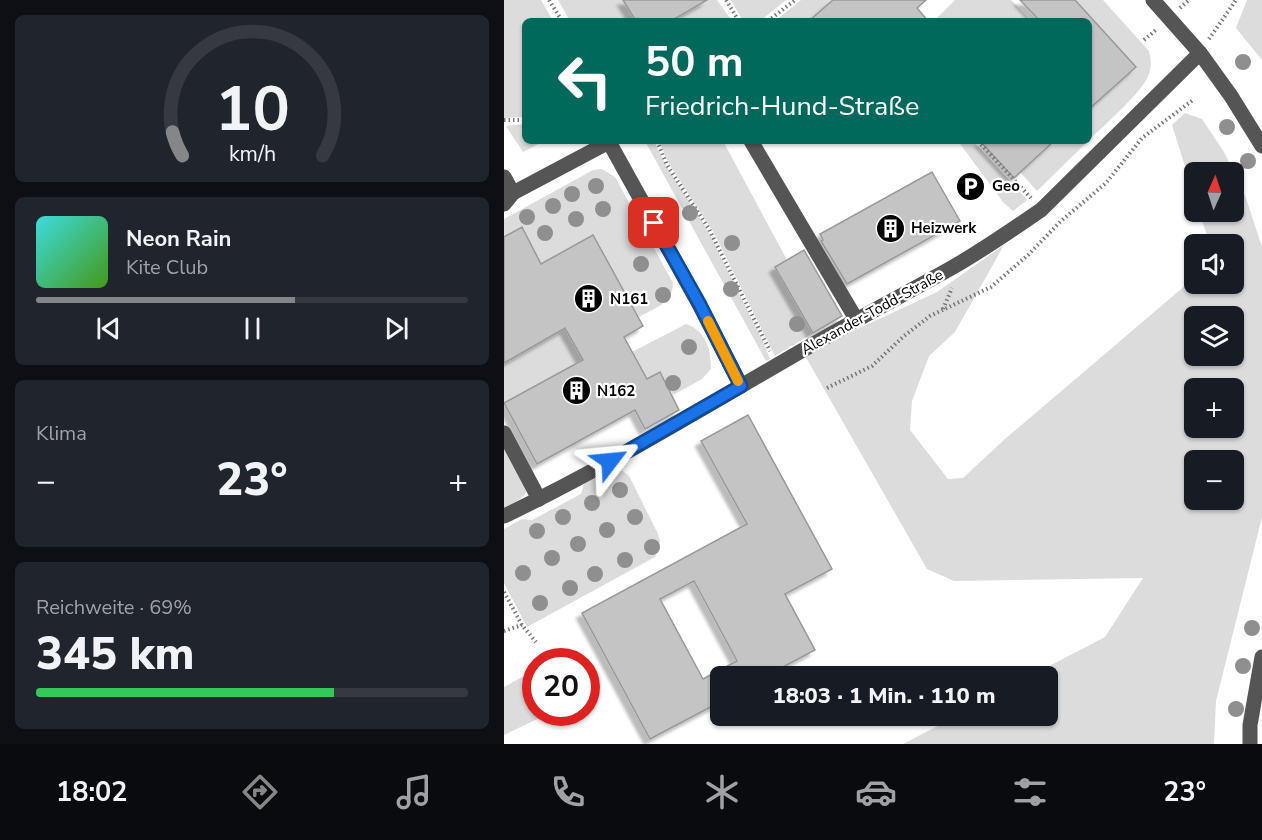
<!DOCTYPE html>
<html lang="de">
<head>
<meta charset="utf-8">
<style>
	:root { --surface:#171b24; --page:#20242c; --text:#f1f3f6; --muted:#9ea1a6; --line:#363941; --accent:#858687 }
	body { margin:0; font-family:"Nunito Sans",sans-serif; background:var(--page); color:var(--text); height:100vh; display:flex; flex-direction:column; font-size:22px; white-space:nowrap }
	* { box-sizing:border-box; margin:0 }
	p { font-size:20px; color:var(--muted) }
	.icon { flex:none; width:33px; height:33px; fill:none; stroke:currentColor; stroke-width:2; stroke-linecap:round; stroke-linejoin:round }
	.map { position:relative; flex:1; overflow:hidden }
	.drawer { display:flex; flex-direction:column; gap:15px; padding:15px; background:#0d0f14; width:504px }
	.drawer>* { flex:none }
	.hud { position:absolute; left:18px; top:18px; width:570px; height:126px; border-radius:9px; box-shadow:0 2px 4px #0004; background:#00695c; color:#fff; overflow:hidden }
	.needle { width:39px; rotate:3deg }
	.fabs { position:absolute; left:680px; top:162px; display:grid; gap:12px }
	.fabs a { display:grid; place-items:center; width:60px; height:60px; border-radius:9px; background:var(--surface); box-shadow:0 2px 4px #0004; font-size:30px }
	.speed { position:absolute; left:18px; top:648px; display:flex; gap:12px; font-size:30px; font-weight:700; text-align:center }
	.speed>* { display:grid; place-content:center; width:78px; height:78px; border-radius:50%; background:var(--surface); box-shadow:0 2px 4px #0004; line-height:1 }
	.speed .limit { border:9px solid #d22; background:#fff; color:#111 }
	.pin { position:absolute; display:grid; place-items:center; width:51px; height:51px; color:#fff; margin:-26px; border-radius:12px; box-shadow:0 3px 9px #0006 }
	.me { position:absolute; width:66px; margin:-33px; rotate:61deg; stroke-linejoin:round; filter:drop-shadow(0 0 4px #0008) }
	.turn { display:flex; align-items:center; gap:21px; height:126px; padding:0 24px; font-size:27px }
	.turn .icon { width:78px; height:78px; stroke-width:2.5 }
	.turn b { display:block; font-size:42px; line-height:51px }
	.big { font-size:45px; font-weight:800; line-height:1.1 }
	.drawer .widget { flex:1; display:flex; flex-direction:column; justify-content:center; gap:9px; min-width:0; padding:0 21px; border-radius:9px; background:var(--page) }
	.drawer .dial { align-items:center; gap:0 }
	.dial svg { height:156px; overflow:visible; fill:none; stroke:var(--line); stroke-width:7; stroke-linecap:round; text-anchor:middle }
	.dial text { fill:var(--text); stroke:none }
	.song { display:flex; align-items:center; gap:18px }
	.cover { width:72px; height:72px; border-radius:9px; background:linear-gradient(135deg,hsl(180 70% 55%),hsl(100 70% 35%)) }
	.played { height:6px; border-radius:3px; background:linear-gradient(90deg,var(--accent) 60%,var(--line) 60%) }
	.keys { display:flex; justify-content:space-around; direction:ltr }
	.heat { display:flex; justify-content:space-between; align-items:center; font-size:33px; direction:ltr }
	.charge { height:9px; border-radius:4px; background:linear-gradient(90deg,#34c759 69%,var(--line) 0) }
	.trip { position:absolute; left:206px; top:666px; width:348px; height:60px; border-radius:9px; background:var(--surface); box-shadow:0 2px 4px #0004; font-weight:800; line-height:60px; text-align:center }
	.dock { display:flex; height:96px; justify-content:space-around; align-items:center; background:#090b0e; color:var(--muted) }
	.dock .icon { width:42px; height:42px }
	.dock .on { color:var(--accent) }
	.dock b { font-size:27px; color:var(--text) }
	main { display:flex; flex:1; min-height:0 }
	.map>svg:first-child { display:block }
</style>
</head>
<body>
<main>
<section class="drawer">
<div class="widget dial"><svg viewBox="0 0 100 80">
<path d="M14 69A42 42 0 1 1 86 69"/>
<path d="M14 69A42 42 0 0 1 9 57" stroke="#858687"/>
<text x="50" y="56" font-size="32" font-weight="700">10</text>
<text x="50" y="72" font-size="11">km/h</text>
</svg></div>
<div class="widget">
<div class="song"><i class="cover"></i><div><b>Neon Rain</b><p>Kite Club</p></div></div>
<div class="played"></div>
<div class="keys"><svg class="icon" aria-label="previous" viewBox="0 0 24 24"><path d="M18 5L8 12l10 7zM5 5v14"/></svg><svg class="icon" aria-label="pause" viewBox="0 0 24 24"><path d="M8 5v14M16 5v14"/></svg><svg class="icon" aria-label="next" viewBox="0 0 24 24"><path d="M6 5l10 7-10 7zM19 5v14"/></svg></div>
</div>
<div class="widget"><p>Klima</p>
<div class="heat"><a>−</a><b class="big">23°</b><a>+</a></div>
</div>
<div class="widget"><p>Reichweite · 69%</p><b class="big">345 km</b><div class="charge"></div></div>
</section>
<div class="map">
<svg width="758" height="744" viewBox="0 0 758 744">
	<defs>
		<filter id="shadow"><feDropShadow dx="-5.5" dy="5.5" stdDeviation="1.5" flood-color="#0004"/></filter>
	</defs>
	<rect width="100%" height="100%" fill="#fff"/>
	<g fill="#dcdcdc" fill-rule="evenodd">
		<polygon points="0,0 37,0 49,21 21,21 21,117 0,118"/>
		<polygon points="54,0 119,0 132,21 66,21"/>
		<polygon points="203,0 213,0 228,21 167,21"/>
		<polygon points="227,0 282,0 256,21 239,21"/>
		<polygon points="297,0 329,0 305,21 271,21"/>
		<polygon points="451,0 507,0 527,21 430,21"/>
		<path d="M571,0H599L645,51C647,59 648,66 645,74C639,92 600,125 585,140V109L632,67Z"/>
		<polygon points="743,0 758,0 758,60 732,28"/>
		<path d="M681,113L698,119L720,152L742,198L758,247V517L712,701L710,744H399L453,716H543V676H526L601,637L639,578L450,581L423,569L300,354L433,292L500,245L451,332L425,356L408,401L406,430L444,479L459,478L501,439L690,278V284H729V244H706L695,212H729V172H690V195L668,125ZM690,316H729V356H690ZM690,388H729V428H690ZM690,460H729V500H690Z"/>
		<polygon points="21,124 21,141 40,141 19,152 2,126"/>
		<polygon points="141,141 150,141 162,166 204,231 259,342 266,359 262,361"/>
		<polygon points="155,141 219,141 283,260 271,267 309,333 271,356 210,233 165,164"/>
		<polygon points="454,141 469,141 523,200 509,211 499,202"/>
		<polygon points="550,141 584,141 533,191 516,172"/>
		<path d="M98,169L111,177L169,283C169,303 151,308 135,317L89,236L29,268L23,236L18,227L0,237V219L89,170Z"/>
		<polygon points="57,320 74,350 89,354 0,403 0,363 52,334"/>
		<path d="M182,324C202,331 207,349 207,369L198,379L169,395L156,373L143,379L128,352Z"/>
		<path d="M0,444L23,487C23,499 9,502 0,508Z"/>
		<polygon points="109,470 117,470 125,476 153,532 156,541 151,557 23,627 0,583 0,529 18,519 28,520 77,494 80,484 100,473"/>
		<polygon points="31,670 32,712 46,713 0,735 0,687"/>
	</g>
	<g fill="#c4c4c4" stroke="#999" stroke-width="1.5" fill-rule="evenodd" filter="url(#shadow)">
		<polygon points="119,0 203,0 167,21 132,21"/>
		<polygon points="329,0 422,0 413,8 424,21 305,21"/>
		<polygon points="516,0 571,0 632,67 585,109 585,21 536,21"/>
		<polygon points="476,141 550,141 510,178"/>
		<polygon points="428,172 456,221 343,284 317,241 319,240 316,234"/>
		<polygon points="18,227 37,264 89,235 139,326 120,337 143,379 156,372 175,410 141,429 131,410 33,464 0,403 79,360 61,328 0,363 0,237"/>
		<polygon points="300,250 338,316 309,333 271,267"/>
		<path d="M244,415L328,569L281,594L311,650L262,676H216V702L146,739L78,613L243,524L197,441ZM190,581L233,661L199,679L156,599Z"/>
	</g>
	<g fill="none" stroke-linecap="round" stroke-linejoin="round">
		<g stroke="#777" stroke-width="4" stroke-dasharray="1.5 3" stroke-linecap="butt">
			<polyline points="45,0 58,21"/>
			<polyline points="222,0 235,21"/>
			<polyline points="676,8 685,0"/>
			<polyline points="264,21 291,0"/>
			<polyline points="377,21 378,20"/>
			<polyline points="705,39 732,0"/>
			<polyline points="640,40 653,29"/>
			<polyline points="0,120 21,120"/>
			<polyline points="153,141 163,165 205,229 266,351"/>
			<polyline points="474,141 527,198"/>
			<polyline points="439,309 448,288"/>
			<polyline points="323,388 368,366 400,336 426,316 487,287 524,255 557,221 602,183 638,138 689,100"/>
			<polyline points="0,592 18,625 32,642"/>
			<polyline points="0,631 18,625"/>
		</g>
		<g stroke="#555" stroke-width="15">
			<polyline points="649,0 696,53 727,96 758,146"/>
			<polyline points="247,141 352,319"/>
			<polyline points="0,177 9,193"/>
			<polyline points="0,204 9,193 105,142 195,304 237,386"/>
			<polyline points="0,433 35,499"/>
			<path d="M0,516C105,466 205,404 306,346C351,320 397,296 442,271C475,253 506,231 537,210L696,53"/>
			<polyline points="746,744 746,725 758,657"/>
		</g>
	</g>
	<g fill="#8f8f8f">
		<circle cx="739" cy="62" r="8"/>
		<circle cx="723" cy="127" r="8"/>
		<circle cx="744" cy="161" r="8"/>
		<circle cx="92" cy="186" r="8"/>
		<circle cx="68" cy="194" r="8"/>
		<circle cx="49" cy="206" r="8"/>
		<circle cx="99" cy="209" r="8"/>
		<circle cx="186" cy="213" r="8"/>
		<circle cx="23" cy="217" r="8"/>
		<circle cx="72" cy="219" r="8"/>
		<circle cx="41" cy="233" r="8"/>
		<circle cx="228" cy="243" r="8"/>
		<circle cx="137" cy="264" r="8"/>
		<circle cx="227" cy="289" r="8"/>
		<circle cx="159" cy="295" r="8"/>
		<circle cx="293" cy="324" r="8"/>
		<circle cx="185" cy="347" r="8"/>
		<circle cx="169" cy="383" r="8"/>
		<circle cx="116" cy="490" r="8"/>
		<circle cx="88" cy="503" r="8"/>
		<circle cx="59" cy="517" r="8"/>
		<circle cx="131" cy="517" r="8"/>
		<circle cx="103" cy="530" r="8"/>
		<circle cx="33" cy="531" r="8"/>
		<circle cx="74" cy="544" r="8"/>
		<circle cx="148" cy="547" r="8"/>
		<circle cx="48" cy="558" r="8"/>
		<circle cx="121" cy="560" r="8"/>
		<circle cx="19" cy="573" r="8"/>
		<circle cx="91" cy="574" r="8"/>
		<circle cx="66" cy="588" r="8"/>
		<circle cx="36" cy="603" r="8"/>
		<circle cx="748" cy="628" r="8"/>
		<circle cx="739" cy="666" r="8"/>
		<circle cx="732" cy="709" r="8"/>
	</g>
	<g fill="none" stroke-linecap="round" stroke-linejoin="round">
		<defs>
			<polyline id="route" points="106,461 237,386 195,303 150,223"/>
		</defs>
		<use href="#route" stroke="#114b97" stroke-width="15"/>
		<use href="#route" stroke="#1a73e8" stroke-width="10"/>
		<polyline stroke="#f59e0b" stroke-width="10" points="204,321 234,381"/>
	</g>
	<defs>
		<symbol id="parking-disc" viewBox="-11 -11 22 22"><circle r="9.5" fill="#000" stroke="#fff"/><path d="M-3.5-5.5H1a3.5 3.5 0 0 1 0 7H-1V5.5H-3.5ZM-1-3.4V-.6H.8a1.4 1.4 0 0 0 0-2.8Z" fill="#fff"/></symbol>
		<symbol id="building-disc" viewBox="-11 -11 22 22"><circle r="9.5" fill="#000" stroke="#fff"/><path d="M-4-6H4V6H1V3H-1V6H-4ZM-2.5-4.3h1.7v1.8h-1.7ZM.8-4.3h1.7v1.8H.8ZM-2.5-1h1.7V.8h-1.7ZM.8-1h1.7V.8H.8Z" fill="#fff"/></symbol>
	</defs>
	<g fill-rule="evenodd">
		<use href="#parking-disc" x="450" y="170" width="33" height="33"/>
		<use href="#building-disc" x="370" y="212" width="33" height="33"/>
		<use href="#building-disc" x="68" y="282" width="33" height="33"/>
		<use href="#building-disc" x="56" y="374" width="33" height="33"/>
	</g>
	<g text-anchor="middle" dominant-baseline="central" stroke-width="4.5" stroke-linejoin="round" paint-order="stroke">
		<g font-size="15" font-weight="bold" fill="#000" stroke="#fff" text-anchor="start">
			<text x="488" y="186">Geo</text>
			<text x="407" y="228">Heizwerk</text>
			<text x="106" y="299">N161</text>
			<text x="93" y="391">N162</text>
		</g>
		<g font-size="15" fill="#000" stroke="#fff">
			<text transform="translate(368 312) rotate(-29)">Alexander-Todd-Straße</text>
		</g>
	</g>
</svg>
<div class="fabs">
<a><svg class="needle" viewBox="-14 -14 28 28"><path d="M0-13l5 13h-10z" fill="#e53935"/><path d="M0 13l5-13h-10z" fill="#9ea1a6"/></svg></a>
<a><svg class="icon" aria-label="sound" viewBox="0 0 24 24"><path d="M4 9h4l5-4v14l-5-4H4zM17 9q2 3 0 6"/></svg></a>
<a><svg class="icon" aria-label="layers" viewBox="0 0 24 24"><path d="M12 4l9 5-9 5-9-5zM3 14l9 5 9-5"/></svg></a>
<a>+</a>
<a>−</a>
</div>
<div class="speed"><div class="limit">20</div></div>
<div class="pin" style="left:150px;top:223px;background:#d93025"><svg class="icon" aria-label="arrive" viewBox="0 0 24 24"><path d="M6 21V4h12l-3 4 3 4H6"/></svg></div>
<svg class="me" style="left:106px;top:461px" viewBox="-20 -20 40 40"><path d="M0-17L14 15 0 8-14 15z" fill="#1a73e8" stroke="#fff" stroke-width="4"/></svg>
<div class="trip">18:03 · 1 Min. · 110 m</div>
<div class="hud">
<div class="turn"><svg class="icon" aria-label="left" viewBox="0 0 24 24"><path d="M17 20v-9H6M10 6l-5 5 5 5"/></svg><div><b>50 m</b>Friedrich-Hund-Straße</div></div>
</div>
</div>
</main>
<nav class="dock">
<b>18:02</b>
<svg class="icon on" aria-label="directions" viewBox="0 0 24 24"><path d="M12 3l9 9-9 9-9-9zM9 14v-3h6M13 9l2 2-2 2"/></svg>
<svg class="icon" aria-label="music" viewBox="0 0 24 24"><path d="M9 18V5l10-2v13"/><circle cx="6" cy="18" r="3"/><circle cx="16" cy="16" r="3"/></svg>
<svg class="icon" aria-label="phone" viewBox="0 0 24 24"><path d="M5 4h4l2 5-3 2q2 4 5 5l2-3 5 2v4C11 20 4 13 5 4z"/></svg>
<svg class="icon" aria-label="climate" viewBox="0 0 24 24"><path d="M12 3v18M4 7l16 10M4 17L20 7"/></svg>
<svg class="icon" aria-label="car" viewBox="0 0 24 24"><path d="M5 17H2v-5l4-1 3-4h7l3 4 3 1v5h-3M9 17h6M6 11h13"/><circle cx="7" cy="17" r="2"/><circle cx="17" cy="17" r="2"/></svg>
<svg class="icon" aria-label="filters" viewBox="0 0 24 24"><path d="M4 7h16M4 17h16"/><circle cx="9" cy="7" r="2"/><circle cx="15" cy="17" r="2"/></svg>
<b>23°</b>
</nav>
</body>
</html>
